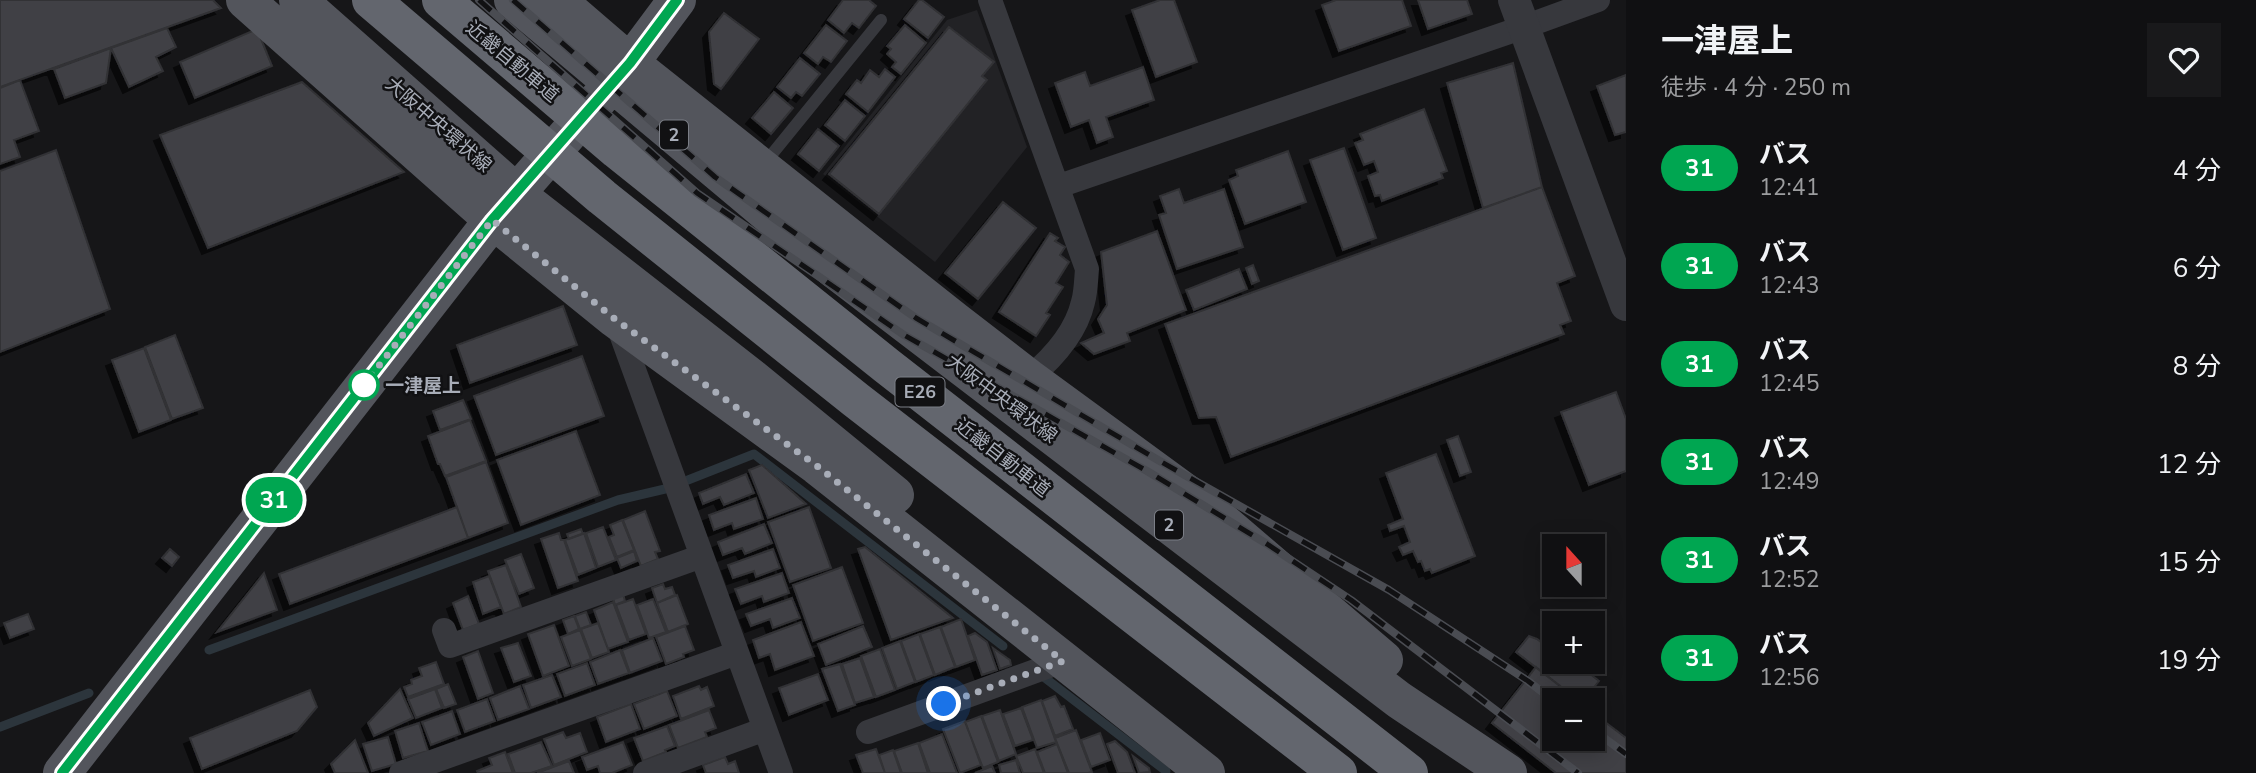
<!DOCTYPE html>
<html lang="ja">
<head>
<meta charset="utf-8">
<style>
	:root { --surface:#101012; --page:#19191b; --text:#f1f3f6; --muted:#9c9d9f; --line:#303032 }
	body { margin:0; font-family:"Nunito Sans","Noto Sans JP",sans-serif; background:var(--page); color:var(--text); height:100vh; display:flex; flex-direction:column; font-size:26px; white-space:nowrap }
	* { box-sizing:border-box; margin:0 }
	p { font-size:23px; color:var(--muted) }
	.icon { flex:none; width:38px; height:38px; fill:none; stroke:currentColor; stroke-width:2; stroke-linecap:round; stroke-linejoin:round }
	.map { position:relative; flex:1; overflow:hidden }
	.details { display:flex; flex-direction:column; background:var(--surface); width:630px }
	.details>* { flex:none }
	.badge { padding:0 14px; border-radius:23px; font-size:24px; line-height:46px }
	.needle { width:46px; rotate:339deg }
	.buttons { position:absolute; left:1542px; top:534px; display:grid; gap:14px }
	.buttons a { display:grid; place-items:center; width:63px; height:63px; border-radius:0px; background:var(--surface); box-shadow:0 4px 18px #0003,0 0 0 2px var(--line); font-size:35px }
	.you { position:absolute; width:35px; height:35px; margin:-18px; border:5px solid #fff; border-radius:50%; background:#1a73e8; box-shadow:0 0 0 10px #1a73e833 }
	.map>.badge { position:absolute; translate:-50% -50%; box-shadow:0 0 0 4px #fff }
	.round { display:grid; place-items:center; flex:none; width:74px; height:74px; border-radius:0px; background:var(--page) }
	.head { display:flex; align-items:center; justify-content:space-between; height:119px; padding:0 35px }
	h1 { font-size:33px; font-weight:700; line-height:52px }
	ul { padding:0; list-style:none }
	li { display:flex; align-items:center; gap:21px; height:98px; padding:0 35px }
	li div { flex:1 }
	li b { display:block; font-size:26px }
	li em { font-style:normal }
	li .badge { min-width:77px; font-weight:700; text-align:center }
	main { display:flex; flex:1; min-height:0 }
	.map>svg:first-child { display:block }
	.built { fill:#222225 }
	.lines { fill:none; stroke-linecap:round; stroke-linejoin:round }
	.stream { stroke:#2c353c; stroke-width:9 }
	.building { fill:#404145; stroke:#303034; stroke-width:2; filter:url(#shadow) }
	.service { stroke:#37383d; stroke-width:12 }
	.minor { stroke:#37383d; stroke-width:24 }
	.tertiary { stroke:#37383d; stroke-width:32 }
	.primary { stroke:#53555c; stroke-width:38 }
	.motorway { stroke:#63666e; stroke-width:38 }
	.rail-casing { stroke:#4a4c52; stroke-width:8 }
	.rail { stroke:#111113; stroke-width:5; stroke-dasharray:16; stroke-linecap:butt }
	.line-casing { stroke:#fff; stroke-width:16 }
	.line { stroke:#00a651; stroke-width:10 }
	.walk { stroke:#a8adb8; stroke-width:7; stroke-dasharray:0 12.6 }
	.stop-dot { fill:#fff; stroke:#00a651; stroke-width:3.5 }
	.labels { text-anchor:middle; stroke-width:5; stroke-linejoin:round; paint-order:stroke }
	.shield { fill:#111113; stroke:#7b7e86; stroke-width:2 }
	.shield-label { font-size:18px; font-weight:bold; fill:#a8adb8 }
	.street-label { font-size:19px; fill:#a8adb8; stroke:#111113 }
	.stop-label { font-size:19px; font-weight:bold; fill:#a8adb8; stroke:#111113; text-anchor:start }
</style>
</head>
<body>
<main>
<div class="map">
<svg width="1626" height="773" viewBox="0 0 1626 773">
	<defs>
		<filter id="shadow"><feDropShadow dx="-6" dy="6" stdDeviation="0" flood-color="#0009"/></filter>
	</defs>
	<rect width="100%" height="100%" fill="#161618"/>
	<path class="built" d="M977 10 1027 147 935 262 823 174 947 20Z"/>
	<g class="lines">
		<path class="stream" d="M688 480 754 454 1003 646
			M209 650 618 500 665 489
			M1045 678 1166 771
			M0 727 89 693"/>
	</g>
	<path class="building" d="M0 0H213L221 8 0 87Z
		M843 0H869L876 6 859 28 852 23 844 33 828 20Z
		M919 0H922L944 17 928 38 904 19Z
		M1160 0H1174L1197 62 1156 77 1132 10Z
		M1336 0H1402L1411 26 1339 51 1322 5Z
		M1418 0H1467L1472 14 1428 29Z
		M724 13 759 39 721 89 714 84 709 32Z
		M826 25 847 41 831 62 823 57 818 64 804 53Z
		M905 25 926 43 901 74 892 67 896 62 887 54 891 49 887 46Z
		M949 27 994 62 982 76 987 80 879 214 829 174Z
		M167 28 176 47 156 57 163 71 129 87 111 48Z
		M257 29 272 66 195 98 180 62Z
		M111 48 106 83 65 98 54 69Z
		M800 58 820 74 802 96 796 92 791 98 777 87Z
		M1513 63 1542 187 1483 208 1447 83Z
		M1143 67 1154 100 1106 117 1113 137 1097 143 1089 120 1071 127 1055 83 1085 72 1090 86Z
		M885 69 895 77 868 112 846 94 857 80 861 83 870 70 879 77Z
		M1626 75V132L1615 135 1597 86Z
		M20 80 39 131 14 140 20 157 0 164V88Z
		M302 82 404 172 208 248 160 135Z
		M774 92 793 108 771 134 752 118Z
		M845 100 865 116 845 141 825 125Z
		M1424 109 1447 171 1441 173 1443 178 1382 201 1380 195 1375 196 1368 176 1378 172 1374 161 1364 165 1355 143 1363 140 1360 134Z
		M818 129 839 146 819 171 798 154Z
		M1344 148 1376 238 1343 250 1310 160Z
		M56 150 110 309 0 352V171Z
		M1288 151 1306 202 1245 224 1229 180 1238 176 1236 170Z
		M1542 187 1575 276 1557 283 1571 321 1560 325 1564 334 1231 457 1216 417 1199 418 1165 324Z
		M1179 189 1184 203 1224 189 1243 247 1177 269 1159 215 1166 213 1160 196Z
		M1003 202 1036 228 978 299 945 273Z
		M1157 231 1186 310 1127 333 1130 341 1094 354 1081 343 1104 333 1098 319 1107 305 1101 252Z
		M1050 233 1058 238 1055 241 1065 247 1060 255 1069 262 1056 283 1063 287 1046 313 1050 315 1036 336 999 312Z
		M1253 265 1259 281 1252 284 1246 268Z
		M1239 269 1247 289 1194 310 1186 290Z
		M563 306 577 345 470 383 457 345Z
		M175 335 203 408 172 419 145 347Z
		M144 348 171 420 139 432 112 360Z
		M582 356 604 416 496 455 474 396Z
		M1616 392 1626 419V471L1589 485 1561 412Z
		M463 400 471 419 440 430 433 411Z
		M470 420 486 461 445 476 440 464H438L428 436Z
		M576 431 600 495 521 525 497 460Z
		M1458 436 1471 472 1460 476 1447 440Z
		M1436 454 1475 556 1432 573 1430 569 1425 571 1421 561 1418 562 1413 551 1403 555 1399 547 1410 542 1404 526 1390 531 1388 525 1403 519 1386 473Z
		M486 462 508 523 468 538 446 477Z
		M762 465 806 504 768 518 749 470Z
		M746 474 754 493 724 505 720 497 703 504 699 493Z
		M756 498 763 519 734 529 732 523 714 530 709 515Z
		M457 507 468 538 290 604 279 574Z
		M809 507 831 568 790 582 768 522Z
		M645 511 660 551 655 552 658 559 641 566 623 520Z
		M622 520 634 550 617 557 609 537 614 535 610 525Z
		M764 524 772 543 745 554 742 548 723 555 718 542Z
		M603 527 616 560 598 567 586 533Z
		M581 529 583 534 569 539 567 534Z
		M559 533 561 540H564L578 581 558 588 541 539Z
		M584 533 596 568 578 575 565 540Z
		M865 547 953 618 891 640 858 549Z
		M170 549 179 557 172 566 162 558Z
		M773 549 780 568 756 577 754 571 733 578 728 565Z
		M634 551 637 561 621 568 617 558Z
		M521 554 534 588 519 594 505 560Z
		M506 565 521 607 504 614 488 571Z
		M842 567 863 623 813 641 793 585Z
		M264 573 277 610 217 632Z
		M782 573 789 593 764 602 762 596 741 604 735 589Z
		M489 576 501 607 483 614 473 582Z
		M663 584 665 589 672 587 675 595 657 603 652 588Z
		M623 594 625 601 615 605 613 598Z
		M677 595 688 624 668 632 657 603Z
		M468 596 479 624 463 630 453 603Z
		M792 598 800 618 773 628 770 619 751 626 746 614Z
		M633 599 646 634 629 640 616 605Z
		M653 599 666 632 649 638 637 605Z
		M613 602 628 642 608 649 594 610Z
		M586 612 591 625 580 629 575 616Z
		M28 614 34 629 10 638 4 623Z
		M574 616 579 629 568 634 563 620Z
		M961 619 975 660 956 667 941 627Z
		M801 622 814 656 775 670 770 654 759 658 753 640Z
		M598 623 609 652 592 658 581 629Z
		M554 625 569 666 543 676 528 634Z
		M685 626 694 650 683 654 684 657 666 664 656 637Z
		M863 626 872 647 826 665 818 644Z
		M940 627 955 667 935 675 920 634Z
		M580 630 591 659 572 666 561 637Z
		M975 633 987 642 997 670 982 675 968 636Z
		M919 634 934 675 916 682 901 641Z
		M1529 636 1537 639 1554 652V662H1575L1599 681 1584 700H1578L1516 652Z
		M653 638 662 661 630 673 622 650Z
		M900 641 915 682 897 689 882 648Z
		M518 643 531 676 514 682 501 648Z
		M993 648 1010 660 1011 665 1000 669Z
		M880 649 895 690 876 697 861 656Z
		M620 650 629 673 598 684 590 662Z
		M478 651 493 693 478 699 463 657Z
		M860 658 874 697 855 703 842 664Z
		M436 662 444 684 408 697 404 687 412 684 411 680 422 676 419 668Z
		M587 663 595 685 565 696 557 674Z
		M840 664 855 705 838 711 822 669Z
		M1536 667 1578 700H1554V738H1592V712L1626 738V773H1556L1492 723Z
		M818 674 828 700 789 715 779 688Z
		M552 675 561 697 531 708 523 685Z
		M448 684 456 704 444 708 436 689Z
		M520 686 529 709 498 720 490 698Z
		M699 686 701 690 707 687 714 706 681 719 673 696Z
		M400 689 413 718 374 736 368 723Z
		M435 689 442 708 416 718 408 699Z
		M310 690 317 707 297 731 202 769 190 738Z
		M667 691 677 716 644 729 634 704Z
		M1055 696 1061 707 1064 706 1073 729 1055 736 1042 701Z
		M487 699 495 721 465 732 457 710Z
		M1041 700 1056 742 1037 748 1022 707Z
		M631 704 640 729 606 742 597 717Z
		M1021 708 1033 740 1015 746 1003 714Z
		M709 710 716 728 705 732 707 737 678 748 669 725Z
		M1000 710 1016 754 999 761 982 716Z
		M452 711 460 734 431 745 422 722Z
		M981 716 998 762 983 768 965 722Z
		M965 721 981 765 960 773 943 729Z
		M419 723 428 751 403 758 395 731Z
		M667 726 675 746 665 750 666 752 643 761 634 738Z
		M1076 730 1092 772 1088 773H1069L1055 738Z
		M563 732 566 738 580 733 587 752 554 765 544 739Z
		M1100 733 1110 760 1091 767 1081 740Z
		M942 734 957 773H930L919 743Z
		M388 737 396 764 372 771 363 744Z
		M355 740 368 773H335L331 764Z
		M1115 741 1127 752 1135 773H1118L1107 744Z
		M541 742 552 766 531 773H515L508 754Z
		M623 742 632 765 612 773H600L598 766 587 770 582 757Z
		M918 743 928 773H902L894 751Z
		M1057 744 1068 773H1045L1037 752Z
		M876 749 885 773H863L856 755Z
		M1035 749 1044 773H1023L1016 756Z
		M893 750 901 773H885L879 755Z
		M505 752 513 773H478L477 771 492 765 489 758Z
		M1133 756 1149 768 1150 772 1139 773Z
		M725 757 728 764 735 761 739 773H706L703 765Z
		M1016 760 1020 773H1001L999 765Z
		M569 761 574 773H537Z
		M992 766 995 773H975Z"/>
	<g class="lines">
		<path class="service" d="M764 164 881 20"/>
		<path class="minor" d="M990 0 1087 269C1086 280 1086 292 1083 302 1076 333 1053 358 1029 378
			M1059 186 1524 27 1598 0
			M617 323 781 773
			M444 630 450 646 702 556
			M868 732 1063 661
			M401 773 737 653
			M645 773 765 729"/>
		<path class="tertiary" d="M1514 0 1626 305"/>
		<path class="primary" d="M245 0 493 220 615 319 817 466 1206 773
			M298 0 529 204 752 378 895 495
			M513 0 835 270 1399 700 1508 773
			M557 0 630 63 955 321 1029 378 1204 506 1384 660
			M62 773 493 220 630 63 677 0"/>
		<path class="motorway" d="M371 0 602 197 856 400 1338 773
			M441 0 617 150 887 366 1409 773"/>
		<g class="rail-casing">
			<path id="rail" d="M479 0 697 193 904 335 1147 471 1267 544 1351 600 1578 773
				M513 0 715 177 916 318 1158 460 1389 590 1528 681 1554 701
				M1592 729 1626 754"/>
		</g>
		<use href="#rail" class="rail"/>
	</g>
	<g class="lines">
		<g class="line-casing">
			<path id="line" d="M62 773 492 220 630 63 677 0"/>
		</g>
		<use href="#line" class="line"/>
		<path class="walk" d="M364 385 492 220 615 319 817 466 1063 661 944 704"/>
	</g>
	<circle class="stop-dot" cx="364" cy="385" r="14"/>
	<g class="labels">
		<g class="shield">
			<rect x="660" y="120.5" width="28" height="29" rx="5"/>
			<rect x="895.5" y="377.5" width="49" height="29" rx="5"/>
			<rect x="1155" y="510.5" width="28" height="29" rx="5"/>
		</g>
		<g class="shield-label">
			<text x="674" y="141">2</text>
			<text x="920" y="398">E26</text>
			<text x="1169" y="531">2</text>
		</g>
		<g class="street-label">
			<text transform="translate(513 61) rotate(40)" y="7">近畿自動車道</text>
			<text transform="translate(439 124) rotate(41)" y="7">大阪中央環状線</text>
			<text transform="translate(1002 398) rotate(37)" y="7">大阪中央環状線</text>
			<text transform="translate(1003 457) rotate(38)" y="7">近畿自動車道</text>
		</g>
		<g class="stop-label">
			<text x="385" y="392">一津屋上</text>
		</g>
	</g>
</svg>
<div class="buttons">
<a><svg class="needle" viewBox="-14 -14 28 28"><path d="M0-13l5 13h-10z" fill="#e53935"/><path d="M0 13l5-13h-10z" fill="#9c9d9f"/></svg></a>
<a>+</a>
<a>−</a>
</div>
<div class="you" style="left:944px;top:704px"></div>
<b class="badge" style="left:274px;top:500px;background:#00a651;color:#fff">31</b>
</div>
<section class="details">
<div class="head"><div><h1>一津屋上</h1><p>徒歩 · 4 分 · 250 m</p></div><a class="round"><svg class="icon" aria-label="heart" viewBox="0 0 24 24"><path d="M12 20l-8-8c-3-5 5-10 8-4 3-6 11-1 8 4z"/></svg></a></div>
<ul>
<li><span class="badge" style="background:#00a651;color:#fff">31</span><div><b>バス</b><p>12:41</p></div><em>4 分</em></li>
<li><span class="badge" style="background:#00a651;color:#fff">31</span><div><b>バス</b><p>12:43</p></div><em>6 分</em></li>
<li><span class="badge" style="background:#00a651;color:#fff">31</span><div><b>バス</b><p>12:45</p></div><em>8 分</em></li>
<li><span class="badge" style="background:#00a651;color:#fff">31</span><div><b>バス</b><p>12:49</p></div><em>12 分</em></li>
<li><span class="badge" style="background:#00a651;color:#fff">31</span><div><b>バス</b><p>12:52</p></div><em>15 分</em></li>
<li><span class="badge" style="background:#00a651;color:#fff">31</span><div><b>バス</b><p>12:56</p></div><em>19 分</em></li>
</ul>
</section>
</main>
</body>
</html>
